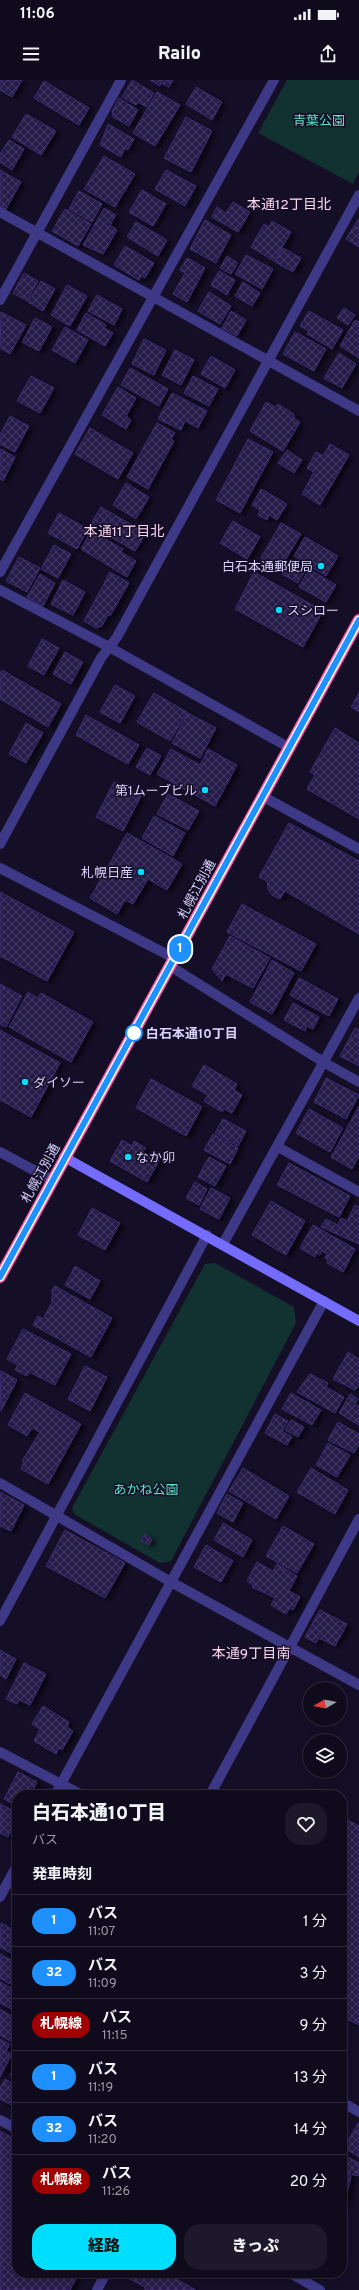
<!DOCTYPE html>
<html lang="ja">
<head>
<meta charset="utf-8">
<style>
	:root { --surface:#0f0b1d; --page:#1d192a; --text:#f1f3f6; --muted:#9b9ba4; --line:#2f2b3b; --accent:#00deff }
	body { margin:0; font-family:Overpass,"Noto Sans JP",sans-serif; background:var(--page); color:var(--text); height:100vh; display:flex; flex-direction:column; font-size:15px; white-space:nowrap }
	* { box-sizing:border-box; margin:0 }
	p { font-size:13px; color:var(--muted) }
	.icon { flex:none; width:22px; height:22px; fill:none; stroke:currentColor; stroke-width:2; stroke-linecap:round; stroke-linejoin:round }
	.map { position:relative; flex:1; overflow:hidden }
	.drawer { position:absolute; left:12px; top:1710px; width:335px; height:488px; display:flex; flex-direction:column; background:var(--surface); border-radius:16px; box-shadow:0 2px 10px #0003,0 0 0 1px var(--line) }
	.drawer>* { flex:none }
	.badge { padding:0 8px; border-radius:13px; font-size:14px; line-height:26px }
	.needle { width:26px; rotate:261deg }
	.tools { position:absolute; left:303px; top:1602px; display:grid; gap:8px }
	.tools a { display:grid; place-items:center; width:44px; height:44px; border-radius:50%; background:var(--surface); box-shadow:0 2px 10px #0003,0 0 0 1px var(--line); font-size:20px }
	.map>.badge { position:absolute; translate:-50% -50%; box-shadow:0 0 0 2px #fff }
	h2 { padding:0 20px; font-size:15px; line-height:36px }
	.round { display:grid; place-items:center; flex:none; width:42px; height:42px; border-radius:16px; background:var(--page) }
	.headline { display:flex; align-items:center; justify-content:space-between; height:68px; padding:0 20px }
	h1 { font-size:19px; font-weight:800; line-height:30px }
	.action { display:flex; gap:8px; margin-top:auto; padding:8px 20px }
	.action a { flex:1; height:46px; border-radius:16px; background:var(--accent); color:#111; font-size:16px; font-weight:800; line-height:46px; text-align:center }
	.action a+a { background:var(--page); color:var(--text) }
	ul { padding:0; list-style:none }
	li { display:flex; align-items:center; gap:12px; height:52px; padding:0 20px; border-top:1px solid var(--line) }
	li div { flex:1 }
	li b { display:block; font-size:15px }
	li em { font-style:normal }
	li .badge { min-width:44px; font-weight:700; text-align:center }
	.status { display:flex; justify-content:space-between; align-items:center; height:28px; padding:0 20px; background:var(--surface); direction:ltr }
	.status svg { height:11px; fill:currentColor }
	header { display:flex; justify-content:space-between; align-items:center; height:52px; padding:0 20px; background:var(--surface); font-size:18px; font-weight:800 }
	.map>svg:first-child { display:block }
	.green { fill:#123131 }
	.building { fill:url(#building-cross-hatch); stroke:#3d2c74; filter:url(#shadow) }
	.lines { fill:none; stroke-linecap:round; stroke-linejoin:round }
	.street { stroke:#3e3987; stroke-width:10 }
	.secondary { stroke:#746bff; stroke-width:10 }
	.highway { stroke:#ff4f9e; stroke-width:12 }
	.line-casing { stroke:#fff; stroke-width:9 }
	.line { stroke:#1e90ff; stroke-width:6 }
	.poi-dot { fill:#00deff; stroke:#140f27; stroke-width:1.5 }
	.stop-dot { fill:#fff; stroke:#1e90ff; stroke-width:2 }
	.labels { text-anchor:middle; stroke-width:3; stroke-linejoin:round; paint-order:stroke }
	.park-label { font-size:13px; fill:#5de2c5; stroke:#140f27 }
	.poi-label { font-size:13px; fill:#dbd4ff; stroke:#140f27; text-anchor:end }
	.street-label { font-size:13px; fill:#dbd4ff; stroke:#140f27 }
	.stop-label { font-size:13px; font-weight:bold; fill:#dbd4ff; stroke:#140f27; text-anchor:start }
	.neighbourhood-label { font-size:14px; fill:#ffd6ef; stroke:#140f27 }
</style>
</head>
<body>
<div class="status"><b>11:06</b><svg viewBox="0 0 49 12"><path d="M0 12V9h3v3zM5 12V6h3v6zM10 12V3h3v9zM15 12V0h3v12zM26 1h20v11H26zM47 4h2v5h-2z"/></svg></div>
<header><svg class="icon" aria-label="menu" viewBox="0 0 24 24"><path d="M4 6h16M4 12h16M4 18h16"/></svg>Railo<svg class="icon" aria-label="share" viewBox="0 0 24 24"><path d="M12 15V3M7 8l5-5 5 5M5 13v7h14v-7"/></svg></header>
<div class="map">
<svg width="359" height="2210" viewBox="0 0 359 2210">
	<defs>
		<pattern id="building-cross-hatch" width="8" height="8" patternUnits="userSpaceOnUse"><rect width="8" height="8" fill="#251a48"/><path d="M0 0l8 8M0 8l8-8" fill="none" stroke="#443a63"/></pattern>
		<filter id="shadow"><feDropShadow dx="4.5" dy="2.5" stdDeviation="2" flood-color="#0009"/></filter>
	</defs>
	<rect width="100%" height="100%" fill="#140f27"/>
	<path class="green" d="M287 0H359V92L353 104 258 53Z
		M215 1183 294 1227 296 1243 171 1481 160 1483 74 1434 72 1428 205 1184Z"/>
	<path class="building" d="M0 0H22L12 17 0 10Z
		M132 0 154 13 146 27 138 22 136 25 122 17Z
		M150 0H173L169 7 161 3 160 6Z
		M44 1 89 28 79 45 34 18Z
		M196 7 222 22 212 40 186 24Z
		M157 12 180 25 155 66 133 53Z
		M119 18 138 30 129 46 113 37 112 31Z
		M26 34 56 51 41 75 12 57Z
		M186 37 212 51 191 92 164 78Z
		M108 44 134 59 128 70 125 68 121 77 100 65Z
		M9 60 24 69 12 90 0 82V74Z
		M104 76 135 94 115 127 84 109Z
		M0 90 21 102 6 129 0 126Z
		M166 90 196 106 185 126 155 109Z
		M142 110 166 124 153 146 129 132Z
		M79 111 102 124 92 142 69 129Z
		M233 122 250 132 238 152 212 137 217 127 226 133Z
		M104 128 116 135 110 145 117 150 103 174 83 165Z
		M65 129 91 144 78 166 52 151Z
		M359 138V167L346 159Z
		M205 140 231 155 216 183 190 169Z
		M272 141 291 152 274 181 251 167 264 144 269 147Z
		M136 142 167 160 158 176 127 157Z
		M125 166 154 183 145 198 141 196 139 200 114 185Z
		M283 168 301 178 293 192 275 182Z
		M246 175 273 189 262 209 235 194Z
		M227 176 238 183 231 194 220 188Z
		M187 178 205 188 187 222 173 214 185 193 180 190Z
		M219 191 235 200 227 215 211 205Z
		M24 193 38 201 27 221 13 213Z
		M41 201 55 209 43 231 28 222Z
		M243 202 260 213 252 226 235 216Z
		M67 205 87 216 70 246 51 235Z
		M209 212 231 226 220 244 198 231Z
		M97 215 122 229 114 245 88 231Z
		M344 228 355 235 348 245 337 238Z
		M231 231 246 240 237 256 222 248Z
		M309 231 343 250 332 269 307 254 309 251 300 246Z
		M1 232 26 245 10 274 0 268Z
		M86 233 106 245 104 248 113 253 105 266 77 250Z
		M35 238 52 247 39 271 22 262Z
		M355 240 359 242V278L340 266Z
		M65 247 88 260 75 283 52 270Z
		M295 252 326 269 314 291 283 274Z
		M144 259 166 270 154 295 132 284Z
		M175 270 194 280 181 305 162 295Z
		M339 273 356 284 342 308 324 298Z
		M211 276 235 290 225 308 201 294Z
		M130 288 168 309 159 326 121 305Z
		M31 296 54 308 40 333 17 321Z
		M193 296 218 309 209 326 184 313Z
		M118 307 136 318 126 336 131 340 126 349 102 335Z
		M172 313 207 331 198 348 185 341 181 350 158 339Z
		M266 322 275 327 278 324 294 334V338L300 342 283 371 250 351Z
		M10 336 29 346 15 372 0 364V355Z
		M157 343 175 353 171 359 174 361 148 409 127 397Z
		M90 348 133 373 118 399 75 374Z
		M248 359 273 372 240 433 216 420Z
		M330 364 349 375 320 425 302 414 314 392 307 388 316 372 323 376Z
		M0 369 15 377 3 401 0 399Z
		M287 370 302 380 294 393 278 383Z
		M126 403 149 417 136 439 113 425Z
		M261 409 287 424 277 440 269 435 267 440 258 435 260 430 252 425Z
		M101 427 146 453 135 471 90 445Z
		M59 433 88 449 77 469 48 453Z
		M233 441 260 457 247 479 220 463Z
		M281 443 301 454 280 489 261 478Z
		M91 451 123 469 121 472 136 481 127 497 81 469Z
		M305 457 338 476 326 496 294 476Z
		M54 465 71 474 58 498 41 489Z
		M19 477 40 488 27 512 6 501Z
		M290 480 306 489 298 503 282 494Z
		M309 489 336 505 326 522 299 507Z
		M110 492 129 503 110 536 108 535 102 546 96 548 84 541Z
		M254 492 323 531 303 567 235 529Z
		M40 494 55 503 43 526 27 517Z
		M63 500 85 512 73 535 51 524Z
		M42 559 59 568 44 595 28 586Z
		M65 572 83 582 71 604 53 594Z
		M2 590 61 624 48 647 0 619V594Z
		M115 605 135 616 120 643 100 632Z
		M154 613 187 632 170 661 137 642Z
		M359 613V632L351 627Z
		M188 633 216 648 200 678 172 663Z
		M86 635 139 665 128 684 76 655Z
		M26 643 43 653 26 683 9 674Z
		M335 648 359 663V739L307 709 315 695 310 692Z
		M147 668 161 676 150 695 136 687Z
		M171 669 200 685 208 669 237 685 215 726 157 694Z
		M114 702 141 716 123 751 96 737Z
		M168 714 199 731 188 750 157 734Z
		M154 736 185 753 173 776 142 758Z
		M289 743 359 781V854L285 811 280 819 272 815 268 809 267 801 259 797Z
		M127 753 182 784 167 810 148 799 133 824 125 820 117 834 90 818Z
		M0 812 74 852 47 901 0 876Z
		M242 824 316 864 301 891 227 852Z
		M230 856 270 878 253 908 226 894 222 901 212 889Z
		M272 880 294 893 272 934 250 922Z
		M299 898 338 919 329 936 290 915Z
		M0 904 22 916 6 947 0 944Z
		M28 912 38 918 41 913 93 942 71 982 9 947Z
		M293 923 319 937 313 949 307 946 305 951 284 940Z
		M355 948 359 950V986L340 976Z
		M0 950 60 983 31 1037 0 1020Z
		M204 985 237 1004 234 1010 242 1015 232 1033 224 1029 222 1032 204 1021 208 1015 192 1006Z
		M326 998 359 1015 346 1039 314 1022Z
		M151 999 202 1027 186 1056 136 1028Z
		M359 1026V1076L352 1089 331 1077Z
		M309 1029 343 1048 330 1072 296 1053Z
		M223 1039 246 1051 238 1066 215 1053Z
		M213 1054 238 1068 230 1084 204 1070Z
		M122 1060 132 1066 134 1061 146 1068 143 1072 159 1081 147 1102 110 1081Z
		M209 1077 226 1086 215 1106 198 1097Z
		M289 1083 350 1116 339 1137 277 1105Z
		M195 1102 207 1109 199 1125 186 1118Z
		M211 1108 230 1118 219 1139 200 1129Z
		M271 1121 305 1141 286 1175 252 1155Z
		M355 1125 359 1127V1164L321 1147 326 1139 338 1145 341 1138 347 1141Z
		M92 1128 120 1143 105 1170 78 1155Z
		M313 1145 355 1169 343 1192 327 1183 328 1180 325 1178 327 1174 322 1171 320 1175 317 1173 315 1177 300 1168Z
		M75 1186 100 1201 90 1219 65 1205Z
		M55 1206 112 1238 91 1277 33 1245 38 1236 43 1239 52 1222V1210Z
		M23 1249 71 1274 55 1305 29 1292 27 1296 15 1290 18 1285 7 1279Z
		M348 1272 359 1279V1305L355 1310 333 1299Z
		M85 1286 107 1297 90 1331 68 1319Z
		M1 1291 17 1300 1 1331 0 1292Z
		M310 1294 328 1303 326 1307 344 1317 335 1333 297 1312Z
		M25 1313 81 1344 48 1404 21 1389 24 1382 22 1381 40 1352 32 1348 27 1356 8 1345Z
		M291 1313 321 1330 312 1345 282 1329Z
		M350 1314 358 1319 355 1324 359 1326V1345L339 1333Z
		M275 1334 288 1341 282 1351 292 1357 287 1365 265 1353Z
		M291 1340 304 1347 298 1357 285 1350Z
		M338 1342 359 1354V1364L354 1373 328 1360Z
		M328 1363 350 1375 337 1397 316 1385Z
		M243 1388 289 1416 276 1439 229 1411Z
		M311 1388 348 1410 335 1434 297 1412Z
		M0 1412 24 1425 11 1451 0 1446Z
		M227 1414 243 1423 233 1442 217 1433Z
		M223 1443 252 1460 243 1477 214 1460Z
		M283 1446 314 1464 297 1493 266 1476Z
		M65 1450 125 1483 105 1518 46 1486Z
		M145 1454 152 1459 149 1465 141 1460Z
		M206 1465 233 1481 221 1502 194 1487Z
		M257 1482 273 1491 277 1484 297 1496 289 1511 300 1517 293 1530 290 1528 286 1534 271 1525 275 1518 252 1507 253 1505 247 1501Z
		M320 1530 347 1544 335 1566 319 1558 316 1563 305 1557Z
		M0 1570 16 1579 6 1599 0 1595Z
		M24 1583 46 1594 30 1625 19 1620 17 1624 6 1619Z
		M43 1626 69 1642 67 1647 73 1651 62 1670 59 1668 56 1674 34 1661 40 1649 32 1644Z
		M18 1692 37 1702 31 1715H17V1726L4 1719Z
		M0 1724 17 1732V1739L8 1757 0 1753Z
		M342 1737 359 1746V1945L342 1937Z
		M1 1843 17 1852 16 1876 0 1867Z
		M0 1874 17 1883V1892L10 1904 0 1898Z
		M0 1902 17 1911V1932L0 1923Z
		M0 1929 15 1938 12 1943 17 1946V1951L12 1962 0 1955Z
		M0 1959 10 1964 6 1971 12 1974 0 1997Z
		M17 1981V1999L10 1995Z
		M5 1999 17 2006V2028L0 2019V2008Z
		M358 2043H359V2077L344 2068Z
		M0 2051 17 2060V2193H79L70 2210H0Z
		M342 2074 359 2083 358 2096 342 2092Z
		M342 2094 351 2096 344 2127 342 2126Z
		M131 2193H165L196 2210H145V2207L128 2198Z"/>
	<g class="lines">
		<path class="street" d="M0 132 359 331
			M0 220 121 0
			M0 492 274 0
			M0 510 109 567 290 668
			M262 716 359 769
			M0 764 101 578 117 557 359 115
			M0 788 174 878
			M170 886 325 983 359 1002
			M278 1067 359 1112
			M0 1072 52 1100
			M223 1164 359 918
			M0 1403 171 1502 359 1605
			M0 1541 207 1155
			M0 1672 82 1715
			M55 1715 324 1221
			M210 1715 359 1439
			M0 1817 17 1785
			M342 2022 359 2032
			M0 2040 17 2049
			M290 2193 320 2210
			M97 2210 106 2193"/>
		<path class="secondary" d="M64 1077 359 1241"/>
		<path class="highway" d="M0 1197 359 540"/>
	</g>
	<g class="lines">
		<g class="line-casing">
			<path id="line" d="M0 1197 359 540"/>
		</g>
		<use href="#line" class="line"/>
	</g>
	<g class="poi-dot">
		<circle cx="321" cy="486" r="4"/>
		<circle cx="279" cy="530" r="4"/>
		<circle cx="205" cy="710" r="4"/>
		<circle cx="141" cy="792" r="4"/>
		<circle cx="25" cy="1002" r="4"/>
		<circle cx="128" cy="1077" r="4"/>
	</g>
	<circle class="stop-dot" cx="134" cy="953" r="8"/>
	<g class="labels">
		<g class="park-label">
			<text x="319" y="45">青葉公園</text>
			<text x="146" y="1414">あかね公園</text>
		</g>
		<g class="poi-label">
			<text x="313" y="491">白石本通郵便局</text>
			<text x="287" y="535" text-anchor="start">スシロー</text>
			<text x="197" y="715">第1ムーブビル</text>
			<text x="133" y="797">札幌日産</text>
			<text x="33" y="1007" text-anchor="start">ダイソー</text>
			<text x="136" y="1082" text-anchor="start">なか卯</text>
		</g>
		<g class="street-label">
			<text transform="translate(196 809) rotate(-62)" y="5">札幌江別通</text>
			<text transform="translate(40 1093) rotate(-61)" y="5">札幌江別通</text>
		</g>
		<g class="stop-label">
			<text x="146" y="958">白石本通10丁目</text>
		</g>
		<g class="neighbourhood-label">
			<text x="289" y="129">本通12丁目北</text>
			<text x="124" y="456">本通11丁目北</text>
			<text x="251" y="1578">本通9丁目南</text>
		</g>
	</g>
</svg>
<div class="tools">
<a><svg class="needle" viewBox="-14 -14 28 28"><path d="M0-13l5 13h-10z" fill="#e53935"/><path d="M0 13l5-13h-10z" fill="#9b9ba4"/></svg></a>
<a><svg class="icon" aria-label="layers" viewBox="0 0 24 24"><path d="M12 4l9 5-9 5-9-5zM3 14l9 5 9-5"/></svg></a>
</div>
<b class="badge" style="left:180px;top:869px;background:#1e90ff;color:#fff">1</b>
<section class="drawer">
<div class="headline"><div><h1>白石本通10丁目</h1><p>バス</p></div><a class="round"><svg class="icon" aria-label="heart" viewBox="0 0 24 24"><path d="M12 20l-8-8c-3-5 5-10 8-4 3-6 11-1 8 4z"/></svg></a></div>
<h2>発車時刻</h2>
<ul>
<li><span class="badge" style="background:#1e90ff;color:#fff">1</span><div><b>バス</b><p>11:07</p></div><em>1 分</em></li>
<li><span class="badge" style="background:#1e90ff;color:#fff">32</span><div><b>バス</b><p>11:09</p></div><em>3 分</em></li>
<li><span class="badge" style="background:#a00000;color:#fff">札幌線</span><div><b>バス</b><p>11:15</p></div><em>9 分</em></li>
<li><span class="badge" style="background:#1e90ff;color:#fff">1</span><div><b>バス</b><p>11:19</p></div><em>13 分</em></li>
<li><span class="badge" style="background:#1e90ff;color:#fff">32</span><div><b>バス</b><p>11:20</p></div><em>14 分</em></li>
<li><span class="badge" style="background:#a00000;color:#fff">札幌線</span><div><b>バス</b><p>11:26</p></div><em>20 分</em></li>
</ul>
<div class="action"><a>経路</a><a>きっぷ</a></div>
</section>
</div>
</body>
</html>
